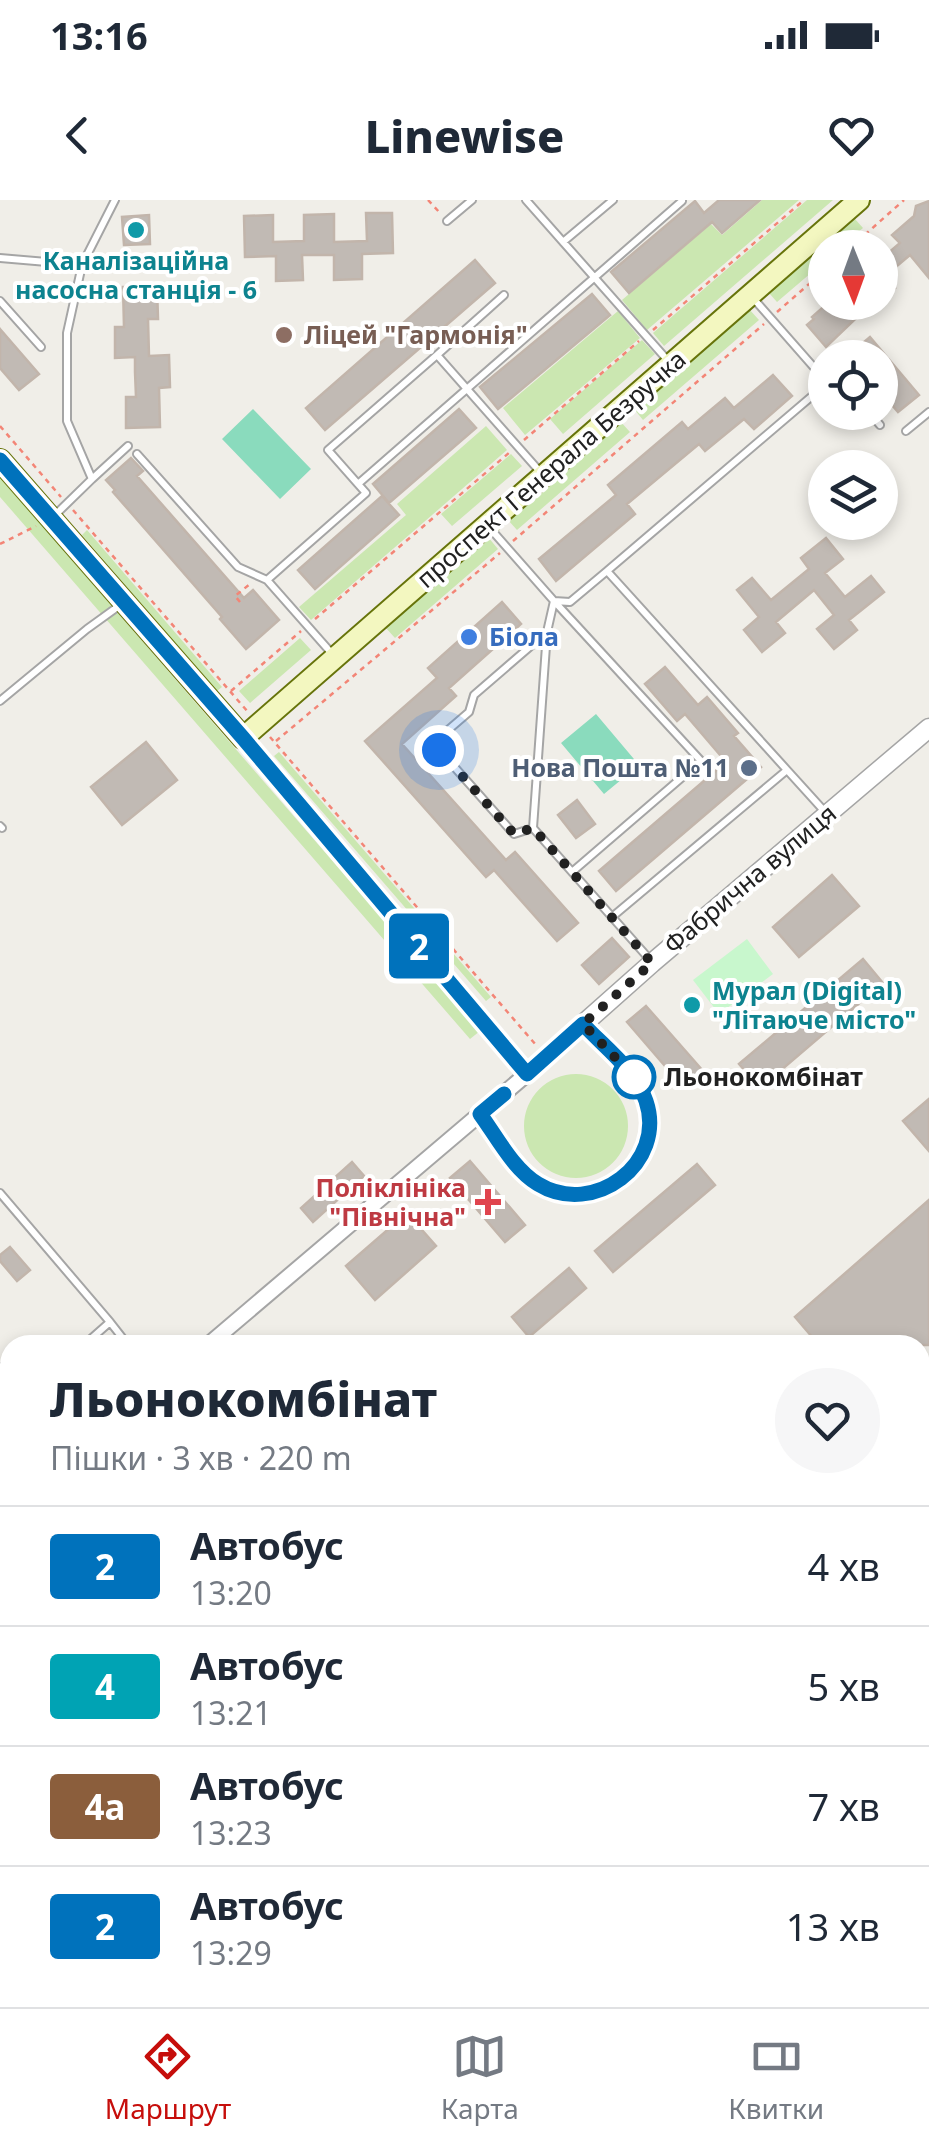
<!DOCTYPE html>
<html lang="uk">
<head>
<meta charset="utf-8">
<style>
	:root { --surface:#fff; --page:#f6f6f7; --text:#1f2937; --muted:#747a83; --line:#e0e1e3; --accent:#c60e0b }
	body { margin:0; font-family:"Noto Sans",sans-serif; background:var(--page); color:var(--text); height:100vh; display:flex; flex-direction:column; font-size:38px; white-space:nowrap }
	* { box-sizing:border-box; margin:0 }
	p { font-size:32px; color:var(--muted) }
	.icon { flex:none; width:55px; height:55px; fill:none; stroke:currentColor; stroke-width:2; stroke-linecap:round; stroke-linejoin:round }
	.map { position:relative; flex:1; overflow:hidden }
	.drawer { position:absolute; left:0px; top:1135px; width:930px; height:672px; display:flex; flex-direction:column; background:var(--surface); border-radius:30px 30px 0 0; box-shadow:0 5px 15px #0003 }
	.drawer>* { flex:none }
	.badge { padding:0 20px; border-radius:8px; font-size:35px; line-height:65px }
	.needle { width:65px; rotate:179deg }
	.buttons { position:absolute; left:808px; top:30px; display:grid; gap:20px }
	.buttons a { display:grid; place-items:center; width:90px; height:90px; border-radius:50%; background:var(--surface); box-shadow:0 5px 15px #0003; font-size:50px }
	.you { position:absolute; width:50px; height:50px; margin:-25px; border:8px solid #fff; border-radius:50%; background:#1a73e8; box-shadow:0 0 0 15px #1a73e833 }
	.map>.badge { position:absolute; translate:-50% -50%; box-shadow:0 0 0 5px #fff }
	.round { display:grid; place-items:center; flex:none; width:105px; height:105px; border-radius:52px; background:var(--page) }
	.summary { display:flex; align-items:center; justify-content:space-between; height:170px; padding:0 50px }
	h1 { font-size:48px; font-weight:800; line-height:75px }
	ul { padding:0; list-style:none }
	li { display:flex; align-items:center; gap:30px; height:120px; padding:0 50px; border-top:2px solid var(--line) }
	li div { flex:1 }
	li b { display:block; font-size:38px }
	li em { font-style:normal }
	li .badge { min-width:110px; font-weight:700; text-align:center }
	.status { display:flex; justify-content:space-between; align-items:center; height:70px; padding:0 50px; background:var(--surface); direction:ltr }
	.status svg { height:28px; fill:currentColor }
	header { display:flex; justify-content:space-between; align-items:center; height:130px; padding:0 50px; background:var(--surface); font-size:45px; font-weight:800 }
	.dock { display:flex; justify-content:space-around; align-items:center; height:140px; border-top:2px solid var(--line); background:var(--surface); font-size:28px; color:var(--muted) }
	.dock a { display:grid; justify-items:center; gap:5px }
	.dock .active { color:var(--accent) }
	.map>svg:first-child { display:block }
	.grass { fill:#cbe7b1 }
	.park { fill:#c8f7cd }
	.pitch { fill:#8adbbd }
	.building { fill:#c1bab4; stroke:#c2b5ab; stroke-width:2.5 }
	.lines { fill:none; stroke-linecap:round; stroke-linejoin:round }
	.service-casing { stroke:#a5a5a5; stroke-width:10 }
	.minor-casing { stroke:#a5a5a5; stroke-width:18 }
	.tertiary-casing { stroke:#a5a5a5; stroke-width:21 }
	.secondary-casing { stroke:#67740b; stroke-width:24 }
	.path { stroke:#f38576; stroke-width:2.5; stroke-dasharray:5 5; stroke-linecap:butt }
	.service { stroke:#fff; stroke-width:6 }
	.minor { stroke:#fff; stroke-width:14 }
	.tertiary { stroke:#fff; stroke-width:18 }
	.secondary { stroke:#f3f7c0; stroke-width:20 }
	.rail { stroke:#6f6f6f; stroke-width:4; stroke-dasharray:20 20; stroke-linecap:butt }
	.line-casing { stroke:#fff; stroke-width:22 }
	.line { stroke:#0072bc; stroke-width:15 }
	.walk { stroke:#212121; stroke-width:10; stroke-dasharray:0 18 }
	.culture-dot { fill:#0f9aa8; stroke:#fff; stroke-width:4 }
	.education-dot { fill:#8d6e63; stroke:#fff; stroke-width:4 }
	.shop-dot { fill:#3f7fe0; stroke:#fff; stroke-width:4 }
	.service-dot { fill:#5c6f8a; stroke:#fff; stroke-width:4 }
	.stop-dot { fill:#fff; stroke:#0072bc; stroke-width:5 }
	.health-dot { fill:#e0444e; stroke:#fff; stroke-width:4 }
	.labels { text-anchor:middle; stroke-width:8; stroke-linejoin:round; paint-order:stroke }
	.culture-label { font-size:25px; font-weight:bold; fill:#0d838f; stroke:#fff }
	.education-label { font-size:25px; font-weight:bold; fill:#785e54; stroke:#fff; text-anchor:start }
	.street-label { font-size:25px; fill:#212121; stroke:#fff }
	.shop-label { font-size:25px; font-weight:bold; fill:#366cbe; stroke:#fff; text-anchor:start }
	.service-label { font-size:25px; font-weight:bold; fill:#4e5e75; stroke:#fff; text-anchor:end }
	.stop-label { font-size:25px; font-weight:bold; fill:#212121; stroke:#fff; text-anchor:start }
	.health-label { font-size:25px; font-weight:bold; fill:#be3a42; stroke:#fff; text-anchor:end }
</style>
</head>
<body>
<div class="status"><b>13:16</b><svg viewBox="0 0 49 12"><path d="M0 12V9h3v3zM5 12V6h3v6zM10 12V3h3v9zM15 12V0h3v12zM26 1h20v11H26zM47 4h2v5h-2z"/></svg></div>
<header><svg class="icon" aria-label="back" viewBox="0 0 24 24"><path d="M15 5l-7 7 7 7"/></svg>Linewise<svg class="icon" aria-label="heart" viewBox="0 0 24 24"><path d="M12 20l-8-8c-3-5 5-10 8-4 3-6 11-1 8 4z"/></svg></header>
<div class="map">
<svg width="929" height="1807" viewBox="0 0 929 1807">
	<rect width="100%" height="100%" fill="#f0eee8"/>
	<path class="grass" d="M762 0H799L647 130 622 100 711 24 722 35Z
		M807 0H833L664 146 653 133Z
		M855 19 863 28 840 47 825 48V61L777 102 769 93Z
		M749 109 759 120 643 220 634 209Z
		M618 111 640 138 525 235 503 208Z
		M642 140 655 154 563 234 550 219Z
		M620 221 630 232 517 330 507 319Z
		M486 226 507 250 311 420 299 407 406 315 397 304Z
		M511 254 522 266 452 326 441 314Z
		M0 277 480 831 470 839 0 297Z
		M87 330 222 487 217 491 82 335Z
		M488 337 498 349 395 438 385 427Z
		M300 438 311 450 250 503 239 491Z
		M279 552 491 797 486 801 274 556Z
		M524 926a52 52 0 1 1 104 0a52 52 0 1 1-104 0Z"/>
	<path class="park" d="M747 739 773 774 719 814 693 780Z"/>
	<path class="pitch" d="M253 209 311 269 280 299 222 239Z
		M596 514 639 565 604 594 561 543Z"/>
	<path class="building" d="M719 0H760L722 33 712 22 629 93 611 72 695 1 704 13Z
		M929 1V78L910 55 885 76 895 88 880 101V60L900 43 892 35 914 16 916 6Z
		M366 13H392L393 53 362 54V79L334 80V55H302L303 80 276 81V56L245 57 244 16 273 15V42L304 41V15L334 14V42L367 41Z
		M149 15 150 44 124 45 122 17Z
		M475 60 495 83 325 230 306 208Z
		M123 87H157L158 119H148L149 156 169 155 170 187 159 188 160 227 126 228V197H136L135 172V157L115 158V127H124Z
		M592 94 610 115 498 209 480 187Z
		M829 102H873L826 147 807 125 814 119 812 117Z
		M0 129 39 174 19 190 0 168Z
		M870 137 919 195 898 212 880 191V158H845Z
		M773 175 792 196 754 229 744 219 705 251 699 244 627 304 635 314 556 381 539 359 616 295 608 285 682 222 688 229 725 198 734 208Z
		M459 209 476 228 389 303 373 284Z
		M131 258 143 271 137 276 244 398 253 390 279 420 246 449 220 419 222 417 113 292 115 290 106 280Z
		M382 296 399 315 315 389 298 370Z
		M826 338 843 359 825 373 845 397 871 376 884 392 849 420 857 430 834 449 817 429 834 415 814 390 776 422 785 433 762 452 744 430 759 417 737 390 752 378 771 400 809 369 801 358Z
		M502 402 521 424 449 488 456 496 402 544 506 660 515 652 578 723 557 741 494 670 486 677 365 541 437 478 428 468Z
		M665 467 698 505 707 497 738 533 734 536 761 567 616 691 599 671 726 562 685 514 677 521 645 484Z
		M146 542 177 580 122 625 91 587Z
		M577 600 595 624 576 638 558 615Z
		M832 675 859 706 799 757 773 727Z
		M612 738 629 757 599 784 582 765Z
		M863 759 883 783 760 888 739 864Z
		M646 806 704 872 684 888 627 822Z
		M929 899V951L903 921Z
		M470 961 525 1025 505 1042 450 978Z
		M352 962 364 976 313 1022 301 1008Z
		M697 964 715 985 613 1072 595 1051Z
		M929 1000V1145H819L795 1117Z
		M407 1013 436 1046 375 1100 346 1066Z
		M10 1047 30 1070 17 1081 0 1061V1055Z
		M569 1068 586 1088 529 1137 512 1117Z"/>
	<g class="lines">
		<g class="service-casing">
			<path id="service" d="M526 0 670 163
				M447 21 472 0
				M563 42 613 0
				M0 58 82 65
				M753 98 825 180
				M0 101 41 147
				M437 155 504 95
				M869 212 880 225
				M906 231 929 212
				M137 254 238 367 267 380
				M92 279 128 246
				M358 284 328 250 437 155 542 274
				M53 317 92 279 67 221V133L82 65 115 0
				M488 326 554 401 547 432 533 628 652 762
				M607 371 825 185
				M334 456 267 380 366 293 358 284 682 1
				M0 501 87 429 123 403
				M0 626 2 628
				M533 628 514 634 433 543 469 512 474 495 547 432
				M572 672 701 561 554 401 570 402 607 371 787 570
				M612 717 787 570 826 613
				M0 993 110 1122 84 1145
				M110 1122 128 1145
				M0 1167 10 1179
				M0 1220 10 1211"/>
		</g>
		<g class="minor-casing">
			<path id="minor" d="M480 914C497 937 513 969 538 984 594 1019 666 963 646 901 636 870 604 847 583 824
				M208 1145 527 874
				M0 1322 10 1314"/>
		</g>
		<g class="tertiary-casing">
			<path id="tertiary" d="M243 538 527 874 652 763 929 528"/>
		</g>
		<g class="secondary-casing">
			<path id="secondary" d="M0 260 243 538 859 0"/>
		</g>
		<path class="path" d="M428 0 441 14
			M850 48 904 0
			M777 112 825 70
			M653 130 804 0
			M0 226 61 297
			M524 240 639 141
			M73 310 248 512
			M513 341 764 124
			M0 344 36 326
			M240 402 235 396 250 384
			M315 419 510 252
			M231 491 301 431
			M270 537 536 845
			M276 541 500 353"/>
		<use href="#service" class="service"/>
		<use href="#minor" class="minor"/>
		<use href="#tertiary" class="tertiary"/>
		<use href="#secondary" class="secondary"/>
		<path class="rail" d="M920 1639 929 1631
			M726 1807 737 1798"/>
	</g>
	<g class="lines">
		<g class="line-casing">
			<path id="line" d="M0 260 243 538 527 874 583 824C604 847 636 870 646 901 667 963 594 1018 538 984 513 969 497 937 480 914L504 894"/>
		</g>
		<use href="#line" class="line"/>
		<path class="walk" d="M439 550 514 634 533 628 652 763 583 824 634 877"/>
	</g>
	<g class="culture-dot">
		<circle cx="136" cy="30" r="10"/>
		<circle cx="692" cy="805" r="10"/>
	</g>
	<circle class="education-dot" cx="284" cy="135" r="10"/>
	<circle class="shop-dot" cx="469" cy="437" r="10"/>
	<circle class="service-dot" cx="749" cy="568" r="10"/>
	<circle class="stop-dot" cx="634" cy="877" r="20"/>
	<path class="health-dot" d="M483 987h10v10h10v10h-10v10h-10v-10h-10v-10h10z"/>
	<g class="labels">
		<g class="culture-label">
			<text x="136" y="70">Каналізаційна<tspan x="136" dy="29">насосна станція - 6</tspan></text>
			<text x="712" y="800" text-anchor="start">Мурал (Digital)<tspan x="712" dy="29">"Літаюче місто"</tspan></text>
		</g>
		<g class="education-label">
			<text x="304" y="144">Ліцей "Гармонія"</text>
		</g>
		<g class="street-label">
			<text transform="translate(551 269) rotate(-41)" y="9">проспект Генерала Безручка</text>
			<text transform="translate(750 679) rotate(-40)" y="9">Фабрична вулиця</text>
		</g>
		<g class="shop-label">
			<text x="489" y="446">Біола</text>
		</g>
		<g class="service-label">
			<text x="729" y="577">Нова Пошта №11</text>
		</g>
		<g class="stop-label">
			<text x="664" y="886">Льонокомбінат</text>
		</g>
		<g class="health-label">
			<text x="466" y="997">Поліклініка<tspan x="466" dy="29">"Північна"</tspan></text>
		</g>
	</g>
</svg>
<div class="buttons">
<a><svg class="needle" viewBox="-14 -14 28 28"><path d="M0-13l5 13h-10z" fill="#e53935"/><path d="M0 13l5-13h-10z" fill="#747a83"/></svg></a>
<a><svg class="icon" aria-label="locate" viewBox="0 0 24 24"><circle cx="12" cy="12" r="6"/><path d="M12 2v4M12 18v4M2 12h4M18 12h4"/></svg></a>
<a><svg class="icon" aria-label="layers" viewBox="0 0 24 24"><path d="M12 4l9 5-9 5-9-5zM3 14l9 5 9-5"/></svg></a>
</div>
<div class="you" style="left:439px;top:550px"></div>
<b class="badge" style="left:419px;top:746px;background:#0072bc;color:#fff">2</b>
<section class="drawer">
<div class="summary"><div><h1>Льонокомбінат</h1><p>Пішки · 3 хв · 220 m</p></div><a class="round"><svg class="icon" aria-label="heart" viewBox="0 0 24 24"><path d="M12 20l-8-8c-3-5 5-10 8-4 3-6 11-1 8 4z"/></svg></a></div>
<ul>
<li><span class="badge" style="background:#0072bc;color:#fff">2</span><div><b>Автобус</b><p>13:20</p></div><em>4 хв</em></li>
<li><span class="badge" style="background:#00a3b4;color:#fff">4</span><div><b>Автобус</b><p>13:21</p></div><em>5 хв</em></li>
<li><span class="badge" style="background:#8b5e3c;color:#fff">4а</span><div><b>Автобус</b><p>13:23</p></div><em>7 хв</em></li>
<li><span class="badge" style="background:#0072bc;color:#fff">2</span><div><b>Автобус</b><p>13:29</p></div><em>13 хв</em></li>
</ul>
</section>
</div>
<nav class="dock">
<a class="active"><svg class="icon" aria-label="directions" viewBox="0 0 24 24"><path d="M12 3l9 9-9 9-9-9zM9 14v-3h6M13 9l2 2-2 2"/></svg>Маршрут</a>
<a><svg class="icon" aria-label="map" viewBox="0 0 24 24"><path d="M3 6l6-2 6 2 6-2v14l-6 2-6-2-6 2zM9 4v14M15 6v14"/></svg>Карта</a>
<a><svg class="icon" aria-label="tickets" viewBox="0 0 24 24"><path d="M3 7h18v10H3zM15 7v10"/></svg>Квитки</a>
</nav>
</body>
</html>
